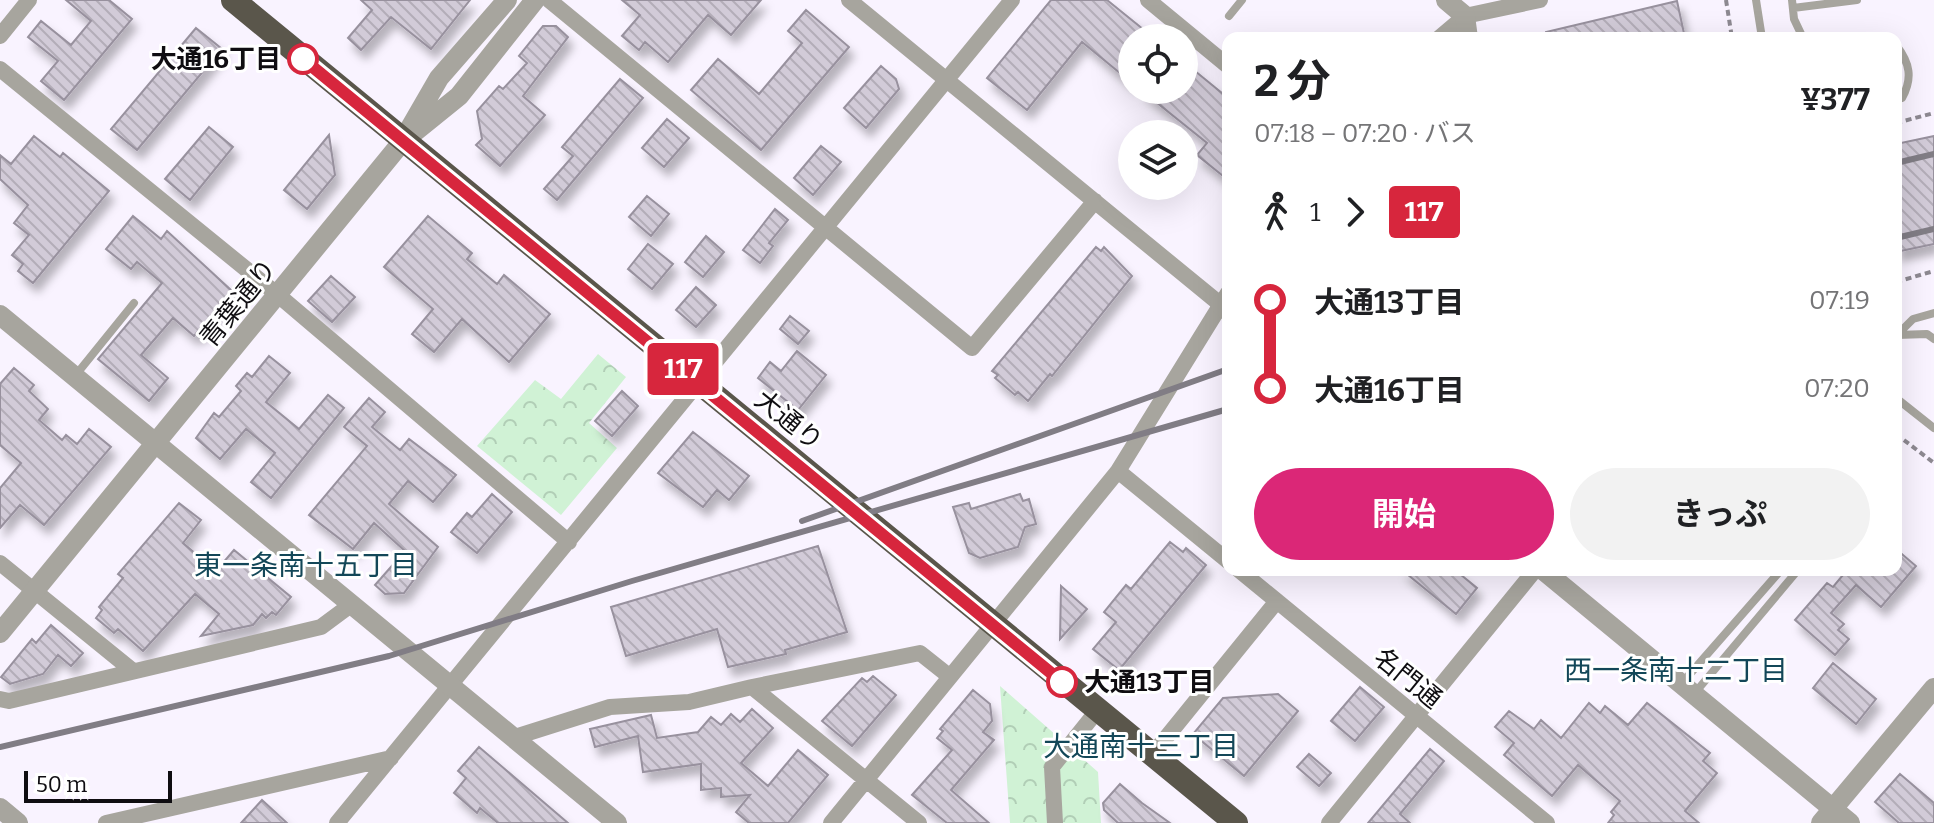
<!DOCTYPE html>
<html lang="ja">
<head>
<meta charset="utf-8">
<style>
	:root { --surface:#fff; --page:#f2f2f2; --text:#202124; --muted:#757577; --accent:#db2777 }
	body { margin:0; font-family:Bitter,"Noto Sans JP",serif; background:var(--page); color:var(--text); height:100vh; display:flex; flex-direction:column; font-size:30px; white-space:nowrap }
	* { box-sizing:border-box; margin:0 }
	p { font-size:26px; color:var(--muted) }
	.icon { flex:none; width:44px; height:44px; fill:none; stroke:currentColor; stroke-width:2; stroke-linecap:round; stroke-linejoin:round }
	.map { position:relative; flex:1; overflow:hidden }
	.drawer { position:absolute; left:1222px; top:32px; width:680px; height:544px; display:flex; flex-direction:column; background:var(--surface); border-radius:16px; box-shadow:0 8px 32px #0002 }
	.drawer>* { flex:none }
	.badge { padding:0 16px; border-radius:6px; font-size:28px; line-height:52px }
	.buttons { position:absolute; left:1118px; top:24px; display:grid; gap:16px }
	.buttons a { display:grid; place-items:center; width:80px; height:80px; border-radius:50%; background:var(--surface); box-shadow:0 8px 32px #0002; font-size:40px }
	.scale { position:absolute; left:24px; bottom:20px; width:148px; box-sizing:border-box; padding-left:8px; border:4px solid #0f0d11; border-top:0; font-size:22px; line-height:28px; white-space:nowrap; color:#0f0d11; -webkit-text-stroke:6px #fff; paint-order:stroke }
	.map>.badge { position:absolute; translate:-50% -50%; box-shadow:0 0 0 4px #fff }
	.legs { display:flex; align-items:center; gap:12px; height:88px; padding:0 32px; font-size:26px }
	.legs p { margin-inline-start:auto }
	.headline { display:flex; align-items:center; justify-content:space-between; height:136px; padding:0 32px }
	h1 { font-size:44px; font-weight:700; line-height:60px }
	.action { display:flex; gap:16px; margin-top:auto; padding:16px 32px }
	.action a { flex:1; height:92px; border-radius:48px; background:var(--accent); color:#fff; font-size:32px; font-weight:700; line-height:92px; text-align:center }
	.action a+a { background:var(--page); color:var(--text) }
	ul { padding:0 32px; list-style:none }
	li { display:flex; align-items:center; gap:28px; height:88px; font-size:30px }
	li i { display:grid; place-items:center; width:12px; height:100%; margin:0 10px; background:currentColor }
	li i::after { content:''; width:20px; height:20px; margin:-10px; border:6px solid; border-radius:50%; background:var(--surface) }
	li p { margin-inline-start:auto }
	li:first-child i { background:linear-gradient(#0000 50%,currentColor 0) }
	li:last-child i { background:linear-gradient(currentColor 50%,#0000 0) }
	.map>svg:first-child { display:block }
	.park { fill:url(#park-crowns) }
	.building { fill:url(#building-back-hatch); stroke:#98919e; stroke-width:2; filter:url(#shadow) }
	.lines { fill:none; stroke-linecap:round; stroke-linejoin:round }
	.path { stroke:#8d8991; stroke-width:4; stroke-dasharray:6 4; stroke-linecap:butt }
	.service { stroke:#a7a59e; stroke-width:8 }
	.minor { stroke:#a7a59e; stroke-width:16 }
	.tertiary { stroke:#a7a59e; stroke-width:20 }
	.trunk { stroke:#5a564b; stroke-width:24 }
	.rail { stroke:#817d85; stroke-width:6 }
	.line-1-casing { stroke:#fff; stroke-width:18 }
	.line-1 { stroke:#d7263d; stroke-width:12 }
	.stop-1-dot { fill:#fff; stroke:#d7263d; stroke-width:4 }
	.labels { text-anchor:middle; stroke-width:6; stroke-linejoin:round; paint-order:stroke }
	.stop-label { font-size:26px; font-weight:bold; fill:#0f0d11; stroke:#fff; text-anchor:end }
	.street-label { font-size:26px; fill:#0f0d11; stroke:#fff }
	.neighbourhood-label { font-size:28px; fill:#134758; stroke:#fff }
</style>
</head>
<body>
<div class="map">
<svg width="1934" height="823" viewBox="0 0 1934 823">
	<defs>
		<pattern id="park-crowns" width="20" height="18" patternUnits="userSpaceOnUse" patternTransform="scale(2)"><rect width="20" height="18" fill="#d0f2d5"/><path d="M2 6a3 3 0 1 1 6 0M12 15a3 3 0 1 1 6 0" fill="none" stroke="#b1ceb6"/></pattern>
		<pattern id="building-back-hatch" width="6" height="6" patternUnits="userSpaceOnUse" patternTransform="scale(2)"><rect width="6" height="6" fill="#d2cbd8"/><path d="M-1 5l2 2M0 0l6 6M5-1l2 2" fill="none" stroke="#b3adb8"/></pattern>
		<filter id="shadow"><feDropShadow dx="5" dy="9" stdDeviation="4" flood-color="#0004"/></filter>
	</defs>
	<rect width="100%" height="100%" fill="#f9f3ff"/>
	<path class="park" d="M598 354 626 377 589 423 617 448 561 515 477 446 535 380 561 399Z
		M1000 686 1098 772 1101 823H1010Z"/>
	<path class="building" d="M66 0H109L132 19 64 100 41 81 58 61 28 37 41 21 71 45 91 21Z
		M361 0H470L431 49 391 17 361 50 348 38 372 10Z
		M622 0H761L731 35 708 15 668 62 645 42 639 50 622 36 640 15Z
		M1051 0H1107L1154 38H1132V83L1082 42 1027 110 987 78Z
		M1677 1 1685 38H1546V32Z
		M806 10 849 47 761 150 691 90 718 59 759 94 802 43 788 31Z
		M543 26H556L568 37 523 96 545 115 500 166 476 145 482 139 477 111 499 86 503 89 527 63 519 56Z
		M196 28 222 49 137 150 111 129Z
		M1184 62 1228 98V180L1197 155 1207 143 1141 90H1184Z
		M881 66 896 79 899 89 866 128 844 108Z
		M620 79 643 98 557 200 544 189 573 156 562 147Z
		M667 119 689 138 664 167 642 148Z
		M209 127 233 147 190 200 165 179Z
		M329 135 335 175 307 209 284 190Z
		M34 136 60 157 63 153 109 191 33 283 18 271 23 264 12 255 29 235 14 223 28 205 0 179V155L11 164Z
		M1934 136V244L1896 252V144Z
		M821 146 841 162 813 195 794 178Z
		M647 196 669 214 651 236 629 217Z
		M775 209 788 220 769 243 773 246 760 263 743 250Z
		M133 216 161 239 167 231 232 291 201 334 198 331 194 336 173 318 141 355 168 378 149 401 98 359 162 283 137 262 131 269 106 249Z
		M428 216 472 253 467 259 497 284 504 275 550 314 509 362 462 319 434 352 412 334 433 309 384 267Z
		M706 236 724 252 703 277 685 262Z
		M648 244 673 264 652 289 628 269Z
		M1096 247 1101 251 1104 247 1132 276 1052 376 1050 374 1028 401 1018 392 1015 395 995 378 998 375 992 371Z
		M331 276 355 297 332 322 308 301Z
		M696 287 716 305 696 327 676 310Z
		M790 316 809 331 798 344 780 329Z
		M797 351 826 375 798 410 758 378 770 362 781 371Z
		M269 356 290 373 266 402 299 429 328 395 344 408 271 498 251 482 275 453 246 429 220 459 196 438 214 413 219 417 241 391 236 386 247 373 252 377Z
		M14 368 34 385 29 391 48 409 39 420 62 440 66 435 77 444 89 429 111 447 44 525 20 505 0 528V488L21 463 0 445V384Z
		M622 391 638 406 612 436 595 421Z
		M369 398 385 412 372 427 400 450 409 439 456 475 433 502 408 481 389 504 438 547 404 593 385 594 375 585 405 551 374 523 353 549 309 515 367 446 344 427Z
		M693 432 749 476 729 500 717 490 703 507 658 473Z
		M492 494 512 512 477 553 451 532 467 513 472 517Z
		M1020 494 1023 501 1029 499 1036 524 1025 527 1018 547 980 558 969 553 953 507 969 503 971 509Z
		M179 503 201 520 183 543 216 571 234 550 291 597 276 615 272 612 266 618 262 614 253 625 201 636 219 614 195 594 143 651 118 629 114 633 96 618 102 610 99 607 123 578 118 574Z
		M1170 542 1183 552 1186 548 1206 565 1119 670 1093 649 1116 622 1104 612 1126 585 1131 589Z
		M818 546 847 632 785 650 786 654 728 667 717 629 626 656 611 607Z
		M1896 549 1916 566 1881 607 1856 585 1831 613 1844 624 1838 630 1849 639 1835 655 1795 620 1827 583 1833 587 1843 575 1838 570H1896Z
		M1402 570H1455L1477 588 1456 614Z
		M1061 586 1087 609 1060 639Z
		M51 625 83 653 71 666 58 655 43 674 10 684 1 677 32 639 36 643Z
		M1833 663 1876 699 1856 724 1813 688Z
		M873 676 896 695 852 746 822 721 862 678 867 682Z
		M1360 687 1384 707 1355 741 1331 721Z
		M973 690 990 704 992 721 983 732 994 740 951 790 989 823H947L912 795 952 750 937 738 943 731 940 729Z
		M1278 694 1298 711 1244 776 1193 734 1223 698Z
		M1589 703 1600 713 1605 706 1628 725 1647 703 1710 753 1703 761 1717 773 1685 811 1699 823H1608L1614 815 1611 812 1620 801 1578 765 1552 796 1504 755 1514 743 1495 727 1509 711 1534 729 1541 720 1561 738Z
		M752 709 773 728 741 763 768 786 798 750 828 775 788 823H749L736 812 750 795 721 797V788L701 790V764L643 772 638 736 595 747 590 729 651 715 657 738 698 732 711 717 721 725 731 714 740 722Z
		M479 747 568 823H498L480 808 477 813 454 793 466 778 458 771Z
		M1430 749 1444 761 1400 814 1410 823H1368Z
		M1309 754 1331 773 1319 786 1297 767Z
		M1900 774 1934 803V823H1899L1875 802Z
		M1120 784 1142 803 1170 823H1118L1104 810 1103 803Z
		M262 800 287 823H241Z"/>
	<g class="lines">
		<path class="path" d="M1726 0 1732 38
			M1896 123 1934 113
			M1896 282 1934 271
			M1896 434 1934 463"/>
		<path class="service" d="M1756 0 1762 38
			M1792 0 1794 19 1803 38
			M1793 8 1857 0
			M1229 16 1242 0
			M1896 45C1910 63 1913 78 1902 98L1896 99
			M1897 335 1927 334 1934 339
			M1896 336 1913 319 1934 313
			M75 376 134 303
			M1896 398 1934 428
			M1682 683 1781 570
			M1694 694 1798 570"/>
		<path class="minor" d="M549 0 972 348 1095 201
			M849 0 1220 304
			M1148 0 1228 66
			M0 36 29 0
			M1439 38 1465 16 1540 0
			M0 69 278 295 569 542
			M1118 471 1228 561
			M0 563 133 671
			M1239 570 1547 823
			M752 687 920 653 949 676
			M0 699 9 701 321 627 352 604
			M512 738 610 707 689 702 752 687 919 823
			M1152 755 1277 601
			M106 823 391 758
			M337 823 1012 0
			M831 823 1118 471 1228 293
			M1055 823 1052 767 1097 711
			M1329 823 1535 570"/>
		<path class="tertiary" d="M1446 0 1465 16 1468 38
			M412 134 459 96 535 0
			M1220 304 1228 311
			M0 315 617 823
			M1543 570 1850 823
			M0 633 402 142 439 78 507 0
			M0 808 18 823
			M1821 823 1934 688"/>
		<path class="trunk" d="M233 0 1236 823"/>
		<path class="rail" d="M1896 163 1934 154
			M1896 238 1934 229
			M802 521 1228 369
			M0 747 389 656 632 581 1228 409"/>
	</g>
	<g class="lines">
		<g class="line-1-casing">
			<path id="line-1" d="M303 59 1062 682"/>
		</g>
		<use href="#line-1" class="line-1"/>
	</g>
	<g class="stop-1-dot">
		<circle cx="303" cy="59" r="14"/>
		<circle cx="1062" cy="682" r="14"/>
	</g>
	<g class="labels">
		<g class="stop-label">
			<text x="281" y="68">大通16丁目</text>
			<text x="1084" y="691" text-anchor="start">大通13丁目</text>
		</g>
		<g class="street-label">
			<text transform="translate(238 303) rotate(-51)" y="9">青葉通り</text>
			<text transform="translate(789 420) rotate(39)" y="9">大通り</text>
			<text transform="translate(1408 678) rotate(39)" y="9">名門通</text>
		</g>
		<g class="neighbourhood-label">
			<text x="306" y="575">東一条南十五丁目</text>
			<text x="1676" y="680">西一条南十二丁目</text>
			<text x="1141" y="756">大通南十三丁目</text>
		</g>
	</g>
</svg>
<div class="buttons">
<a><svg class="icon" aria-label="locate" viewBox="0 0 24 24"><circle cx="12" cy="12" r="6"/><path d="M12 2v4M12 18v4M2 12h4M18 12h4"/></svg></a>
<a><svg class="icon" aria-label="layers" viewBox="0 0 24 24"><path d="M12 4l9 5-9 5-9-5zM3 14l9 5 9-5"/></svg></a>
</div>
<div class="scale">50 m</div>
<b class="badge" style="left:683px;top:369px;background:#d7263d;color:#fff">117</b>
<section class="drawer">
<div class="headline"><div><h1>2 分</h1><p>07:18 – 07:20 · バス</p></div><b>¥377</b></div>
<div class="legs"><svg class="icon" aria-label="walk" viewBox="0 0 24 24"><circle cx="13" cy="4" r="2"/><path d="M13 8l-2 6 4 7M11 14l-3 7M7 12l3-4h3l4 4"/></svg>1<svg class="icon" aria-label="forward" viewBox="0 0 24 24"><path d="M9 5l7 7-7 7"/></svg><b class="badge" style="background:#d7263d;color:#fff">117</b></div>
<ul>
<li><i style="color:#d7263d"></i><b>大通13丁目</b><p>07:19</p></li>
<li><i style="color:#d7263d"></i><b>大通16丁目</b><p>07:20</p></li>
</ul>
<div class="action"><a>開始</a><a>きっぷ</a></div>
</section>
</div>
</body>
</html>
